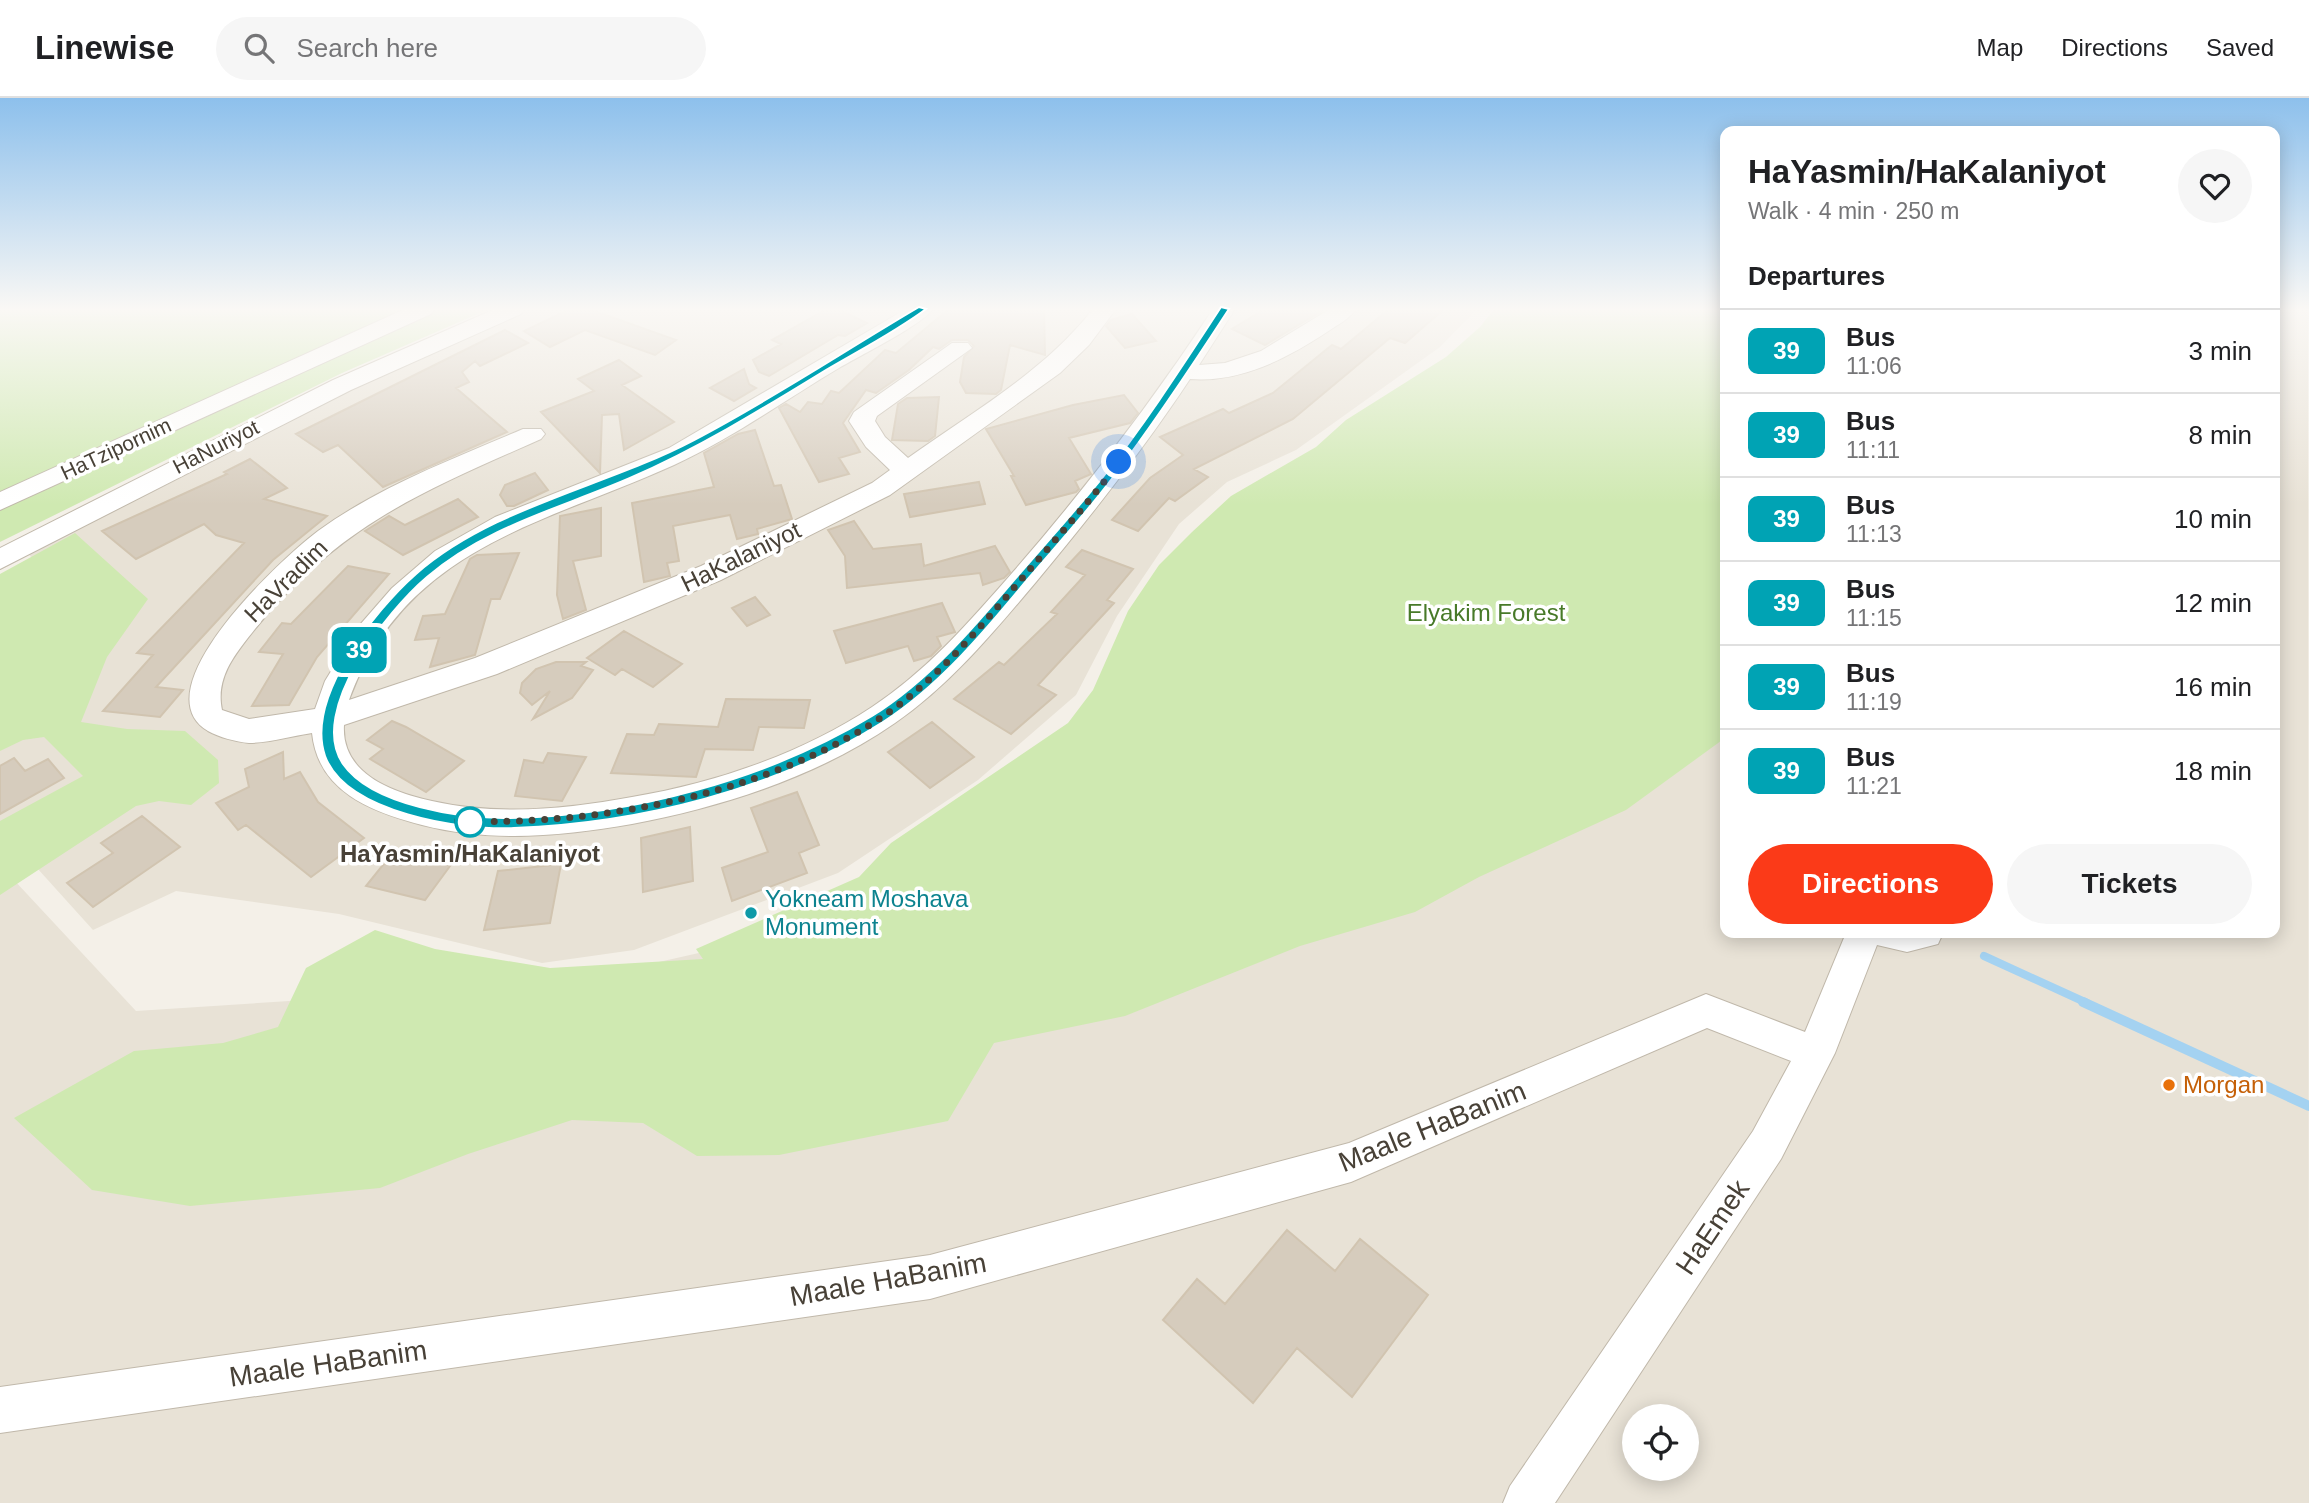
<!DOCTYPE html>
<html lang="en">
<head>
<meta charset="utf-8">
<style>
	:root { --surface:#fff; --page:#f6f6f6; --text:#202124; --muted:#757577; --line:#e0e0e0; --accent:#fb3a18 }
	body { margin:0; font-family:Arial,sans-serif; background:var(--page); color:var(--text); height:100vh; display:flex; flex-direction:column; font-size:26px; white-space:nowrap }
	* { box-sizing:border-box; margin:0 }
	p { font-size:23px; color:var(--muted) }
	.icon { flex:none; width:38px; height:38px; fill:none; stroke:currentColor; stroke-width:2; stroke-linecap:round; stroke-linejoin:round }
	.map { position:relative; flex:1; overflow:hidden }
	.details { position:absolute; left:1720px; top:28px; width:560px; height:812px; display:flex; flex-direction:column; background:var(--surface); border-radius:14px; box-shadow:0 4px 18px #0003 }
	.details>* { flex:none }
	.badge { padding:0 14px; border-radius:10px; font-size:24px; line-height:46px }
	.tools { position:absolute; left:1622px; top:1306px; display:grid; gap:14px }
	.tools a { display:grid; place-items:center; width:77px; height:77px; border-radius:50%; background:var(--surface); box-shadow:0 4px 18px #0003; font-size:35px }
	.you { position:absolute; width:35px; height:35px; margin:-18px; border:5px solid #fff; border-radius:50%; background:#1a73e8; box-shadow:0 0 0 10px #1a73e833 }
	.map>.badge { position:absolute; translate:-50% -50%; box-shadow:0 0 0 4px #fff }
	h2 { padding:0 28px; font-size:26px; line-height:63px }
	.round { display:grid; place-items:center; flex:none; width:74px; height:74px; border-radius:37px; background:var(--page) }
	.summary { display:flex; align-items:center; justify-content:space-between; height:119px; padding:0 28px }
	h1 { font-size:33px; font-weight:800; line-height:52px }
	.action { display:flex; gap:14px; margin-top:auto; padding:14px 28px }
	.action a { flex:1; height:80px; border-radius:42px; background:var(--accent); color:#fff; font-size:28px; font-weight:800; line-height:80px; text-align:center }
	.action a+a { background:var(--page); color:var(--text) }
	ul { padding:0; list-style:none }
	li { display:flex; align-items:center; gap:21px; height:84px; padding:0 28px; border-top:2px solid var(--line) }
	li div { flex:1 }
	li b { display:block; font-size:26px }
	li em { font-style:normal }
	li .badge { min-width:77px; font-weight:700; text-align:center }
	header { display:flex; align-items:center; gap:42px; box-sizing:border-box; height:98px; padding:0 35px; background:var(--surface); border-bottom:2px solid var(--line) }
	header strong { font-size:33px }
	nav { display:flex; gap:38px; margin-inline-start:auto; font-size:24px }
	.search { width:490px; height:63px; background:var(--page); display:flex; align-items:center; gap:18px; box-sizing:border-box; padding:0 24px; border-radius:38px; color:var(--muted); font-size:26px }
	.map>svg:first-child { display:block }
	.residential { fill:#e8e2d6; fill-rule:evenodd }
	.green { fill:#cfe9b1 }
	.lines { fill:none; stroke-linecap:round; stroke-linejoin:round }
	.stream-far1 { stroke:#a4d2f1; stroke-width:8 }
	.stream { stroke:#a4d2f1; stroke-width:10 }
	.building { fill:#d6ccbd; stroke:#d1c4b0; stroke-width:2 }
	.minor-casing { stroke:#c0b8aa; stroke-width:2 }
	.minor { fill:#fff; fill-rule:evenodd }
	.line { fill:#00a3b4; stroke:#fff; stroke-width:2 }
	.walk { stroke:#484137; stroke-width:7; stroke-dasharray:0 12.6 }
	.stop-dot { fill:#fff; stroke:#00a3b4; stroke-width:3.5 }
	.culture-dot { fill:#0f9aa8; stroke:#fff; stroke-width:2.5 }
	.food-dot { fill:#e8710a; stroke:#fff; stroke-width:2.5 }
	.labels { text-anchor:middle; stroke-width:7; stroke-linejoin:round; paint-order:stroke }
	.far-street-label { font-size:21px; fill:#484137; stroke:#fff }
	.street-label { font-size:24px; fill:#484137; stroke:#fff }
	.park-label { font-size:24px; fill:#487a29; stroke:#fff }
	.stop-label { font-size:24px; font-weight:bold; fill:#484137; stroke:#fff }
	.culture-label { font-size:24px; fill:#0d838f; stroke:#fff; text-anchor:start }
	.food-label { font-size:24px; fill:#c56008; stroke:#fff; text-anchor:start }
	.near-street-label { font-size:28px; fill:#484137; stroke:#fff }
</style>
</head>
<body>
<header>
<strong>Linewise</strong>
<div class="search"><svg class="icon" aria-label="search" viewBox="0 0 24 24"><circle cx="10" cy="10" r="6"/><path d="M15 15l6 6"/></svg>Search here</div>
<nav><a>Map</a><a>Directions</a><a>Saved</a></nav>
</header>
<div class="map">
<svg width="2309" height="1405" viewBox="0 0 2309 1405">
	<rect width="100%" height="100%" fill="#f4f0e8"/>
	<path class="residential" d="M497 211H1477L1440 249 1296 352 1227 384 1179 426 1117 518 1076 597 978 682 838 775 634 852 542 865 339 816 176 793 93 832 0 729V643L103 550 20 445 292 302Z
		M1725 211 1726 835H2275V211H2308L2309 1405H0V767L136 913 566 885 974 793ZM1634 1318H1687V1370H1634Z"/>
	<path class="green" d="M0 211H489L342 275 0 444Z
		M1494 211H1725V640L1626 712 1479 779 1415 814 1300 848 1125 918 994 945 948 1023 779 1057 697 1058 643 1025 572 1022 468 1056 380 1090 190 1108 92 1092 14 1020 134 953 223 945 278 929 306 870 375 832 435 851 550 870 703 861 696 851 859 779 891 745 1068 625 1093 592 1128 513 1159 467 1192 434 1231 398 1316 349 1346 322 1446 259 1480 229Z
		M75 435 148 501 107 559 81 624 127 631 185 633 218 662 219 685 191 707 159 703 136 708 0 797V723L83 678 44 639 23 642 0 653V476Z"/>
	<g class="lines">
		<path class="stream-far1" d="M1984 858 2087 905"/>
		<path class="stream" d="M2083 904 2309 1008"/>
	</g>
	<path class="building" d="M570 211H589L676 242 655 257 585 232 550 249 524 233Z
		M827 211H838L867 225 845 238 838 237 769 278 759 274 753 262 781 246 772 242Z
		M949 211H1044L1045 257 1010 247 1001 292 996 296 966 295 960 284 964 259 974 248 968 242H952L939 251 933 249 909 272 876 295 866 292 843 325 860 354 839 360 849 376 819 384 779 310 786 306 800 314 808 304 822 306 831 293 839 295 885 252 896 255Z
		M1265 211H1325L1265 247 1232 231Z
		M1389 211H1444L1405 245 1390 240 1293 321 1194 371 1208 379 1175 403 1169 400 1138 433 1112 422 1150 380 1183 357 1160 339 1223 311 1229 315 1273 295 1332 247 1341 251Z
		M1132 216 1156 243 1125 250 1106 228 1111 222Z
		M505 232 528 245 480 268 475 263 462 274 469 284 456 290 507 334 383 389 338 347 323 354 296 336Z
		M619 262 641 278 622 287 674 324 624 352 619 316 602 317 600 375 541 314 594 293 578 281Z
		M744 271 749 286 756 290 734 303 710 290Z
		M1124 297 1138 315 1130 325 1069 340 1091 376 1075 383 1079 391 1076 394 1026 407 1011 378H1014L986 331 1073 307Z
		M939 299 935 338 928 343 892 342 898 306 907 300Z
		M755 332 774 388 781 387 792 421 757 431 758 436 737 441 730 417 673 428 679 463 667 465 670 478 644 484 632 405 714 389 704 355 738 336Z
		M250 361 287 390 264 401 327 418 273 462 156 589 183 592 160 619 103 613 153 557 137 555 244 445 216 437 204 426 136 461 102 433 227 376 224 374Z
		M535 375 548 392 514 408H507L500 397 505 387Z
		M979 384 985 406 910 419 904 396Z
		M458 401 478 419 403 457 365 433 389 418 405 427Z
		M601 410V458L573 463 586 512 563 521 557 497 560 418Z
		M854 423 873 451 921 446 924 468 995 448 1010 474 1004 480 983 487 980 475 847 490 845 458 828 432Z
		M1082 452 1133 471 1107 502 1114 505 1038 587 1056 597 1011 636 954 601 999 564 1004 567 1057 516 1051 514 1085 477 1066 469Z
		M519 455 500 501H491L475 557 430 569 439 540 415 542 423 518 445 516 470 461 477 457Z
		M348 468 389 476 317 559 289 607 252 608 283 556 259 554 282 525 291 526Z
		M755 499 770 517 747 528 732 510Z
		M942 505 955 534 937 539 941 548 931 558 914 563 908 548 846 565 834 533Z
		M624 533 682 566 653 589 622 571 615 577 587 560Z
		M556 564H586L581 568 593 572 572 600 533 621 550 593 532 607 520 595 522 585 536 571Z
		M726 601 810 602 804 630 759 629 753 652 705 651 696 679 611 675 627 636 654 637 659 626 718 629Z
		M392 623 406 629 464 663 426 694 370 661 383 651 367 642Z
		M932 624 974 659 930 690 888 654Z
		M283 654 284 681 300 674 318 704 364 740 311 779 246 727 238 732 216 705 249 689 245 671Z
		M548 655 586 659 562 703 515 698 524 662 543 665Z
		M14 660 25 673 48 661 64 680 0 716V668Z
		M797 694 819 747 799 755 807 775 732 803 722 770 768 754 751 710Z
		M142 718 180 749 93 809 67 785 113 755 101 745Z
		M690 729 693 783 643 794 641 740Z
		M395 752H401L453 764 425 802 366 788Z
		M561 766 550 825 484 832 498 773Z
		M1287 1132 1335 1173 1360 1141 1428 1197 1352 1299 1297 1250 1253 1305 1163 1222 1197 1181 1225 1206Z"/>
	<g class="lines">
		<g class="minor-casing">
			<path id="minor" d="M405 211H434L431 216 0 412V394Z
				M495 211H524L521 216 351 292 0 471V450L333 282Z
				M906 211H933C922 227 859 258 839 270 785 302 731 341 674 367 544 426 405 449 349 602L475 560 701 468 872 385 890 372 866 349 849 323 854 314 952 245H968L972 250 877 318 875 323 885 339 908 360C972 314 1044 274 1093 211H1116L1089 247 1060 275 890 397 721 482 497 576 344 627C341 676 392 694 432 703 498 718 567 711 632 699 715 685 801 656 872 609 927 573 970 523 1013 474 1086 390 1152 304 1213 211H1235L1199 267 1225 265 1261 253 1330 211H1356C1350 221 1337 227 1327 234 1286 261 1240 285 1190 281 1143 352 1091 418 1036 484 993 535 950 587 895 625 819 678 722 709 632 726 563 738 491 745 422 727 372 714 318 694 312 635 292 638 269 645 249 645 236 644 219 639 208 633 139 592 282 460 318 433 380 388 453 361 523 331H541L545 336 541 341C422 394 340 426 255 531 236 555 215 579 222 612L249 621 315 611 325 583 358 529 392 490 435 453 495 419 669 350Z
				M1846 835H1943L1938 846 1907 854 1877 847 1835 955 1781 1061 1555 1405H1503L1510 1388 1753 1033 1791 963 1707 930 1351 1084 930 1201 0 1335V1289L930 1157 1349 1045 1706 896 1805 934Z"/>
		</g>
		<use href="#minor" class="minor"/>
	</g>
	<linearGradient id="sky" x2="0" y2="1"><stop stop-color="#8dc0ec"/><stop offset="0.52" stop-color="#faf8f5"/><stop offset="1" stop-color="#faf8f5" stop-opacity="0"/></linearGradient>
	<rect width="2309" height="407" fill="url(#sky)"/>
	<path class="line" d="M919 209 926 211C894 235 856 254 821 275 759 313 697 351 630 380 561 410 485 429 427 479 388 512 307 613 343 666 372 708 463 721 510 720 631 718 768 681 872 618 930 582 977 526 1021 474 1048 443 1076 412 1102 380 1145 326 1183 267 1221 209L1229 211C1192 268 1155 324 1114 378 1087 414 1056 448 1027 482 985 533 939 588 883 624 775 692 640 725 514 730 462 733 346 715 325 658 305 600 375 512 416 476 492 409 605 389 694 342 771 302 844 253 919 209Z"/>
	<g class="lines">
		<path class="walk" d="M470 724 457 723C603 729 801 691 915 594 958 557 994 513 1031 470 1061 435 1092 401 1119 364"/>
	</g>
	<circle class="stop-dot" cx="470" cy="724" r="14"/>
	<circle class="culture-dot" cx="751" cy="815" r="7"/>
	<circle class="food-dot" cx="2169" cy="987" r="7"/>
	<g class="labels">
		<g class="far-street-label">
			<text transform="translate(216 349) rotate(-27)" y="7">HaNuriyot</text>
			<text transform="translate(116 351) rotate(-25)" y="7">HaTzipornim</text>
		</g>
		<g class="street-label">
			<text transform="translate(741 459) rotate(-26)" y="8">HaKalaniyot</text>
			<text transform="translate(286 483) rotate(-45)" y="8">HaVradim</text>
		</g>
		<g class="park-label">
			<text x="1486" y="523">Elyakim Forest</text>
		</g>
		<g class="stop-label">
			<text x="470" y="764">HaYasmin/HaKalaniyot</text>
		</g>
		<g class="culture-label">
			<text x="765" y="809">Yokneam Moshava<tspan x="765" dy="28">Monument</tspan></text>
		</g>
		<g class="food-label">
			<text x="2183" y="995">Morgan</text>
		</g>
		<g class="near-street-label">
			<text transform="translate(1432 1028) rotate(-22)" y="10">Maale HaBanim</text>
			<text transform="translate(1712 1129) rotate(-56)" y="10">HaEmek</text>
			<text transform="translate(888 1181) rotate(-10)" y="10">Maale HaBanim</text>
			<text transform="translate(328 1265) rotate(-8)" y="10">Maale HaBanim</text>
		</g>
	</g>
</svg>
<div class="tools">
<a><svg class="icon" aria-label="locate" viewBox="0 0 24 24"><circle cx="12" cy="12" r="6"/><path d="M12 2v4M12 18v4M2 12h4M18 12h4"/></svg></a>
</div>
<div class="you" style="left:1119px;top:364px"></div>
<b class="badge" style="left:359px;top:552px;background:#00a3b4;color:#fff">39</b>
<section class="details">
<div class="summary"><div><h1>HaYasmin/HaKalaniyot</h1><p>Walk · 4 min · 250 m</p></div><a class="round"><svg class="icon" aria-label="heart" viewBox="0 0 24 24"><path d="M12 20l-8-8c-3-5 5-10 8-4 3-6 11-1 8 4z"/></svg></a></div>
<h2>Departures</h2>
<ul>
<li><span class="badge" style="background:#00a3b4;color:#fff">39</span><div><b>Bus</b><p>11:06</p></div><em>3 min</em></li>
<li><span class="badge" style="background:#00a3b4;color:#fff">39</span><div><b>Bus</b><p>11:11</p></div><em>8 min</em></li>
<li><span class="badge" style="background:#00a3b4;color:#fff">39</span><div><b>Bus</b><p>11:13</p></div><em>10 min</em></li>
<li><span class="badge" style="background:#00a3b4;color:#fff">39</span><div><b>Bus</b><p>11:15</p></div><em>12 min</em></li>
<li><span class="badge" style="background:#00a3b4;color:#fff">39</span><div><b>Bus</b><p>11:19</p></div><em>16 min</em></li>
<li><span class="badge" style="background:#00a3b4;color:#fff">39</span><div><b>Bus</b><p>11:21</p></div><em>18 min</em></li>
</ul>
<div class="action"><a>Directions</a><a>Tickets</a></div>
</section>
</div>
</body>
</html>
